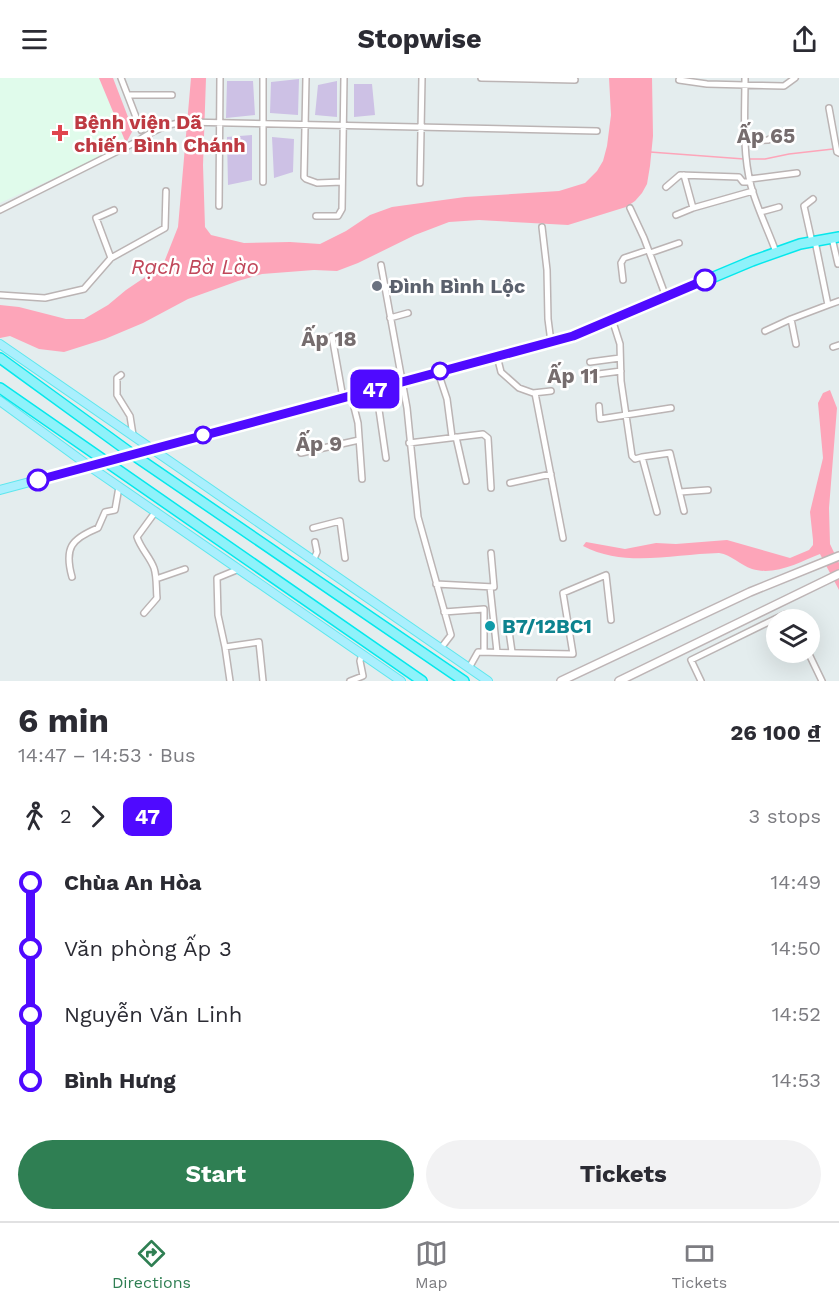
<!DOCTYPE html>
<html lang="en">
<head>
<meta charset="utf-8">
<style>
	:root { --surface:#fff; --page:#f2f2f3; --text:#2b2b33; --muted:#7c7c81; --line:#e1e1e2; --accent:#2f7f53 }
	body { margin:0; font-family:"Work Sans",sans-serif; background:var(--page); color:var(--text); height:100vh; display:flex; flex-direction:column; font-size:22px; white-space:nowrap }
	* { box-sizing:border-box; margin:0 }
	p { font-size:20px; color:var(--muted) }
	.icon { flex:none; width:33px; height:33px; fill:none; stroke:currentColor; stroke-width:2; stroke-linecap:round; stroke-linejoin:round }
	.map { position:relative; height:603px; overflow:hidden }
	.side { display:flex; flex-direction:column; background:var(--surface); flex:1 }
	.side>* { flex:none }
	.badge { padding:0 12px; border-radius:9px; font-size:21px; line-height:39px }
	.controls { position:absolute; left:766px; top:531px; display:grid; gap:12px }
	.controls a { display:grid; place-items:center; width:54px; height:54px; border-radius:50%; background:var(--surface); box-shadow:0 6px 24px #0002; font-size:30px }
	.map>.badge { position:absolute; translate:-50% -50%; box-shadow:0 0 0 3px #fff }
	.legs { display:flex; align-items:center; gap:9px; height:66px; padding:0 18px; font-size:20px }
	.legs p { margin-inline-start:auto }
	.head { display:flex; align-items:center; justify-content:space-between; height:102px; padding:0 18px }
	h1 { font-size:33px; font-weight:700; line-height:45px }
	.cta { display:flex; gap:12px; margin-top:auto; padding:12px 18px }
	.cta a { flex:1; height:69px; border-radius:36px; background:var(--accent); color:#fff; font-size:24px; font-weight:700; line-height:69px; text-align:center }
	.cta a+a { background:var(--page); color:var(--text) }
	ul { padding:0 18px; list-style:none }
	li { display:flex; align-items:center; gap:21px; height:66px; font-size:22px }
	li i { display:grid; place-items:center; width:9px; height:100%; margin:0 8px; background:currentColor }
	li i::after { content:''; width:15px; height:15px; margin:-8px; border:4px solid; border-radius:50%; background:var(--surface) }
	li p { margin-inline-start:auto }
	li:first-child i { background:linear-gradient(#0000 50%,currentColor 0) }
	li:last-child i { background:linear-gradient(currentColor 50%,#0000 0) }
	header { display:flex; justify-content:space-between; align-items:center; height:78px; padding:0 18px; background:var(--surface); font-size:27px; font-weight:700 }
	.tabs { display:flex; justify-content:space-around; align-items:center; height:84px; border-top:2px solid var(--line); background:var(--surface); font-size:16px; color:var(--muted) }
	.tabs a { display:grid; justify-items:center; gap:3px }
	.tabs .current { color:var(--accent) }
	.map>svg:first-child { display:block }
	.medical { fill:#e0fbeb }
	.green { fill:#cdc1e5 }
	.water { fill:#fda5b9 }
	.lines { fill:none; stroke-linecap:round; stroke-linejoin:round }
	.stream { stroke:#fda5b9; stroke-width:1.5 }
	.street-casing { stroke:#bbb4b4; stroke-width:8 }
	.secondary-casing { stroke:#beb5b6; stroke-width:10 }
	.primary-casing { stroke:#5de7ee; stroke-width:10 }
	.highway-casing { stroke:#05e8ec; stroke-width:12 }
	.street { stroke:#fff; stroke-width:5 }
	.secondary { stroke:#fff; stroke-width:7 }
	.primary { stroke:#aaeffd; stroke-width:8 }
	.highway { stroke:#8ef2fa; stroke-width:9 }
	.line-1-casing { stroke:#fff; stroke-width:14 }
	.line-1 { stroke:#4f0aff; stroke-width:9 }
	.health-dot { fill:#e0444e; stroke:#fff; stroke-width:2 }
	.stop-1-dot { fill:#fff; stroke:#4f0aff; stroke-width:3 }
	.worship-dot { fill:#6b7280; stroke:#fff; stroke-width:2 }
	.culture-dot { fill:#0f9aa8; stroke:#fff; stroke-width:2 }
	.labels { text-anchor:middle; stroke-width:5; stroke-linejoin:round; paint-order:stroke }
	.health-label { font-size:20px; font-weight:bold; fill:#be3a42; stroke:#fff; text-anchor:start }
	.worship-label { font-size:20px; font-weight:bold; fill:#5b616d; stroke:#fff; text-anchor:start }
	.culture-label { font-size:20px; font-weight:bold; fill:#0d838f; stroke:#fff; text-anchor:start }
	.neighbourhood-label { font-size:21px; font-weight:bold; fill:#766d6e; stroke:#fff }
	.water-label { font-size:21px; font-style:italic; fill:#c0475a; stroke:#fff }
</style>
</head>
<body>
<header><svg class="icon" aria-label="menu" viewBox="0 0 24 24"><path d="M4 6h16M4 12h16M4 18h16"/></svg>Stopwise<svg class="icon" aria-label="share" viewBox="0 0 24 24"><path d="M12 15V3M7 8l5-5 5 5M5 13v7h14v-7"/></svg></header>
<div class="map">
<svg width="839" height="603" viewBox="0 0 839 603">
	<rect width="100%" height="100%" fill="#e4edee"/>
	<path class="medical" d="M0 0H99L126 65 96 81 0 125Z"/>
	<path class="green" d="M299 1 298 37 270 35 271 4Z
		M227 3H253L255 37 226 40Z
		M337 3V39L315 37 318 7Z
		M354 6H372L375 37 354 39Z
		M252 57V102L228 107 227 59Z
		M272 59 294 61 293 94 274 100Z"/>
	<path class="water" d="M99 0H113L133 52 126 65Z
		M191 0H206L203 87 205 149 211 157 244 165 290 164 320 166 346 153 370 137 392 129 465 119 559 113 585 105 597 93 603 83 607 68 611 37 609 0H652L653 58 650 88 647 106 642 115 635 123 626 129 568 147 479 142 449 144 415 157 358 185 337 193 314 192 262 196 238 203 188 221 143 245 105 261 64 274 39 271 10 258 0 260V227L19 229 66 241H84L108 227 126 212 163 187 178 149Z
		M830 312 837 330 829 430 830 466 839 485V512L820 476C800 484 775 498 752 491 740 487 732 477 719 475 674 476 625 490 583 468L586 464 625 471 656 465 676 466 727 462 790 480 809 472 813 467V462L810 434 823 380 818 325 823 315Z"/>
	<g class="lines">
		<path class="stream" d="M650 74 744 81
			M749 81H765L789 76 833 71"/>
		<g class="street-casing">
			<path id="street" d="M121 0 141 52
				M306 0 304 99 306 101 317 105 342 104
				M481 0 575 2
				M745 0C745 36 742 73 751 108 757 130 768 152 776 174
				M679 2 707 6 784 8 795 0
				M128 17H172
				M829 30 837 74 839 75
				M745 63 768 62 773 59 792 56
				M750 101 797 95
				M263 104V0
				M420 105 422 0
				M666 109 680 97 739 99 743 104H750
				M219 128 220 0
				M630 130 644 160 666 219
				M693 130 753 113
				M0 132 136 64C153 53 166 46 185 44L597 53
				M761 134 779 129
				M676 137 693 130 684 97
				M316 138H338L342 131 344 0
				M542 149 547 192 548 241 551 264
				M832 160 838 186
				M815 163 828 227 839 223
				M812 164 804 128 813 121
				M650 175 679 165
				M111 180 96 140 114 132
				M381 187 407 330 418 439 451 557 441 570
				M623 202 621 185 624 180 648 172
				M0 217 45 220 84 211 111 180 165 150 166 113
				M390 240 408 235
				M612 241 620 266 621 303 632 378 635 381 642 379 657 434
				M765 253 791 241
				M332 258 343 320
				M796 266 791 241 828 227
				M833 269 839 267
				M497 278 501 294 519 310 533 315 551 313
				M590 284 620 280
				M438 294 447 321 452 359
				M121 297 117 300V317L130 338 133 357
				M591 297 621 293
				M376 311 386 380
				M535 315 563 460
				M599 328 600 341 671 330
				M354 329 358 345 362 401
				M456 359 466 403
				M409 365 483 356 488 360 491 410
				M301 375 359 362
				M642 379 670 375 684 433
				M510 405 551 396
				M680 414 708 412
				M313 450 340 443 345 480
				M313 483 317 474 315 464
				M72 499C64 470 71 461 98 450L105 434 115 432 119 409
				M156 501 185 491
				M436 506 494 509 491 475
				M490 509 497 574
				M444 534 484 531V574
				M144 535 157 520C156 510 157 499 154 490 150 479 141 471 137 459L156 433
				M508 546 512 574
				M225 569 259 564 263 603
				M808 574 822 603
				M469 590 478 574 573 576 563 515 606 497 611 542
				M230 603 225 569 218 537 217 500 239 491
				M350 603 363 598 360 583 362 576
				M701 603 691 582 781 538 786 536 791 542"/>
		</g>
		<g class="secondary-casing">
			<path id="secondary" d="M561 603 750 514 839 478
				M619 603 839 496"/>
		</g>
		<g class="primary-casing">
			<path id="primary" d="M0 266 488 603
				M0 323 89 388 401 603
				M0 412 105 384"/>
		</g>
		<g class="highway-casing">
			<path id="highway" d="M0 280 132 376 464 603
				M0 310 422 603
				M105 384 573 258 752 183 800 166 839 159"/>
		</g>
		<use href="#street" class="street"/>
		<use href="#secondary" class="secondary"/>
		<use href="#primary" class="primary"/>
		<use href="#highway" class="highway"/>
	</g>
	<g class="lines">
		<g class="line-1-casing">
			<path id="line-1" d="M38 402 573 258 705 202"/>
		</g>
		<use href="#line-1" class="line-1"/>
	</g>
	<path class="health-dot" d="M57 46h6v6h6v6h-6v6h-6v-6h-6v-6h6z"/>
	<g class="stop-1-dot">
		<circle cx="705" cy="202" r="10"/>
		<circle cx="440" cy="293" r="8"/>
		<circle cx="203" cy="357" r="8"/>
		<circle cx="38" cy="402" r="10"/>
	</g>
	<circle class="worship-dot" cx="377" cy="208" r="6"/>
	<circle class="culture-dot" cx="490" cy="548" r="6"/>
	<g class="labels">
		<g class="health-label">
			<text x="74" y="51">Bệnh viện Dã<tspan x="74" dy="23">chiến Bình Chánh</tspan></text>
		</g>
		<g class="worship-label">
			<text x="389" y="215">Đình Bình Lộc</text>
		</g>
		<g class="culture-label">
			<text x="502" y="555">B7/12BC1</text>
		</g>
		<g class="neighbourhood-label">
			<text x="766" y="65">Ấp 65</text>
			<text x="329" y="268">Ấp 18</text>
			<text x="573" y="305">Ấp 11</text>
			<text x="319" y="373">Ấp 9</text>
		</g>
		<g class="water-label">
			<text x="195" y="196">Rạch Bà Lào</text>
		</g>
	</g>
</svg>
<div class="controls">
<a><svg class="icon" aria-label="layers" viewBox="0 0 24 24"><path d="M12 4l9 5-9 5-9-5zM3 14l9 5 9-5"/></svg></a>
</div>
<b class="badge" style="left:375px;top:311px;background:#4f0aff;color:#fff">47</b>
</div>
<section class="side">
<div class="head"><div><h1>6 min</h1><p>14:47 – 14:53 · Bus</p></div><b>26 100 ₫</b></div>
<div class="legs"><svg class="icon" aria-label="walk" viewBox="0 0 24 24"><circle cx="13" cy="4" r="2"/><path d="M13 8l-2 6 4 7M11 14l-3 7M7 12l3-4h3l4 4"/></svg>2<svg class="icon" aria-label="forward" viewBox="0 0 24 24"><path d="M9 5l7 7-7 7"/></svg><b class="badge" style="background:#4f0aff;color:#fff">47</b><p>3 stops</p></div>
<ul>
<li><i style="color:#4f0aff"></i><b>Chùa An Hòa</b><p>14:49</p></li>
<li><i style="color:#4f0aff"></i><span>Văn phòng Ấp 3</span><p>14:50</p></li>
<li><i style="color:#4f0aff"></i><span>Nguyễn Văn Linh</span><p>14:52</p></li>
<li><i style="color:#4f0aff"></i><b>Bình Hưng</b><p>14:53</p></li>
</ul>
<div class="cta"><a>Start</a><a>Tickets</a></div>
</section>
<nav class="tabs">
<a class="current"><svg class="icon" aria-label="directions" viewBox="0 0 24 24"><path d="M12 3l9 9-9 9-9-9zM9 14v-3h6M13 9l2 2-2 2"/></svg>Directions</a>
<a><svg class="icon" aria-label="map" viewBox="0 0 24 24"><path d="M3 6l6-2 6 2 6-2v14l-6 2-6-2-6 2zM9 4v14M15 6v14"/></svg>Map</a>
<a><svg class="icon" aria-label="tickets" viewBox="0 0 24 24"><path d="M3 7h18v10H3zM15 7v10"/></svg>Tickets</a>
</nav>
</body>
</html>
